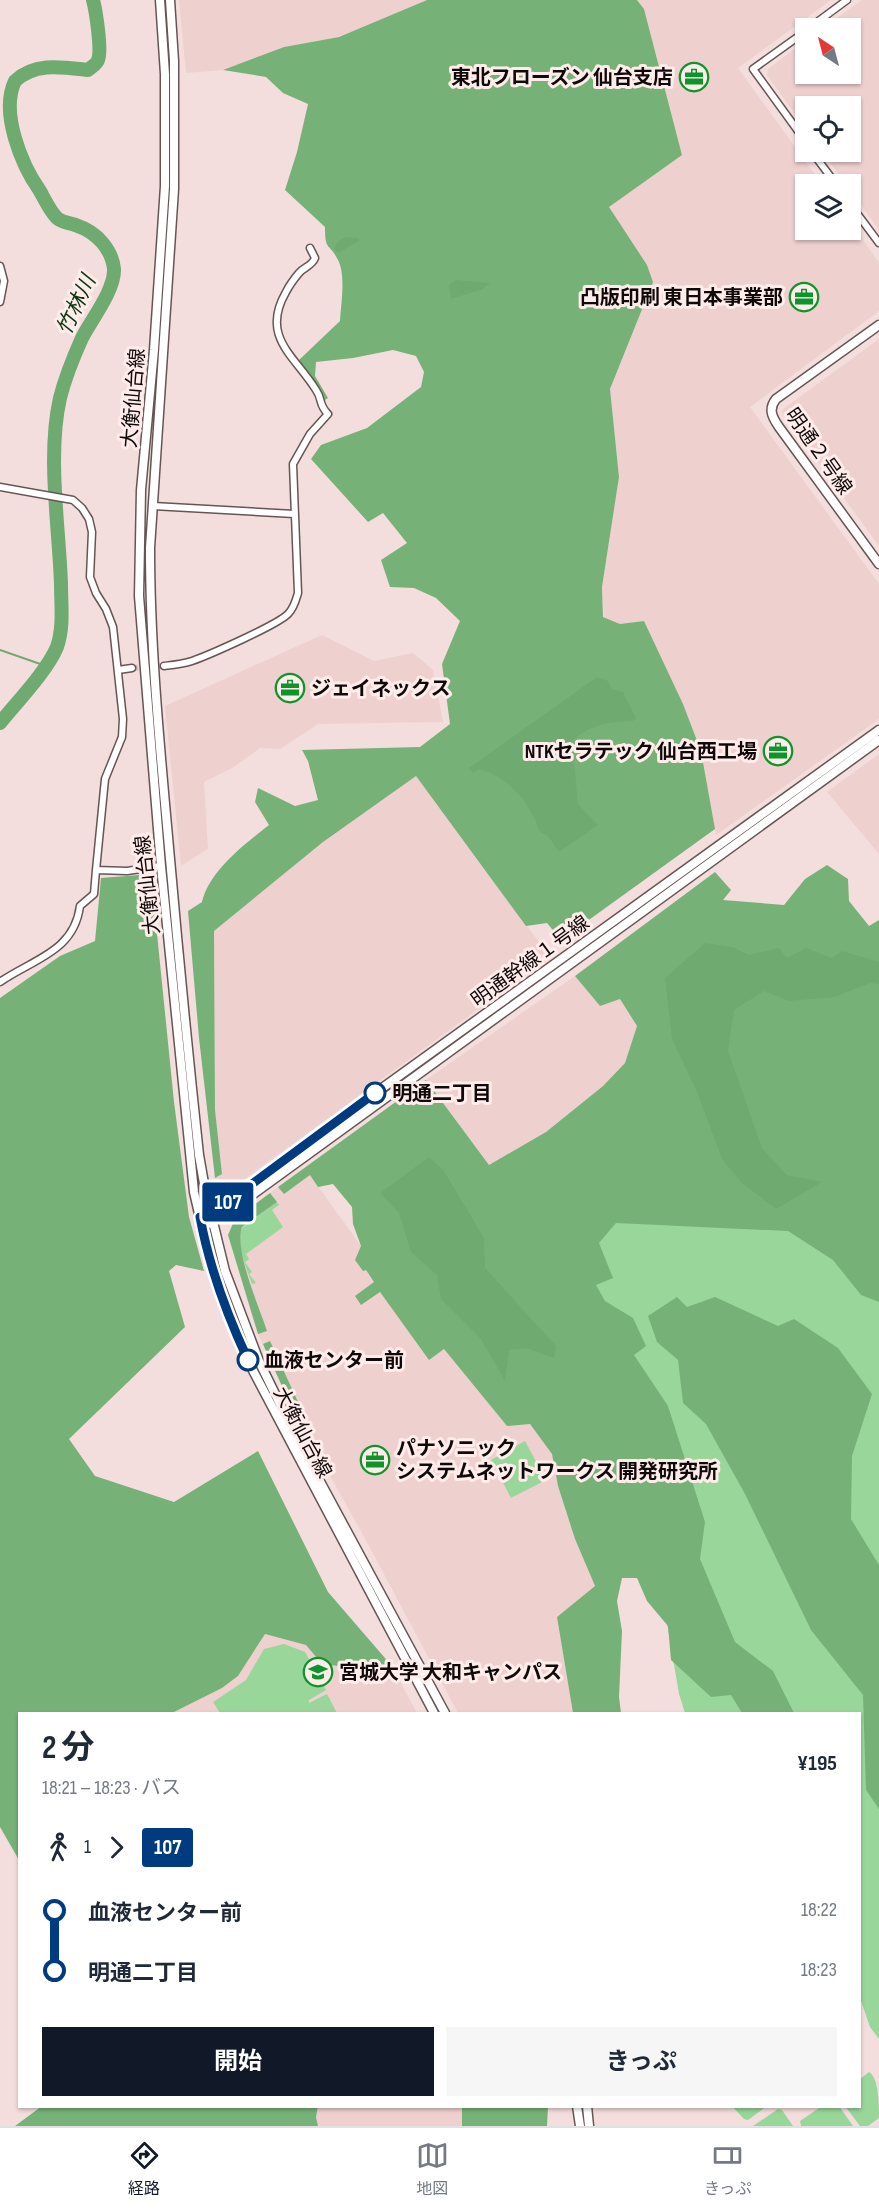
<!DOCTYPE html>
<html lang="ja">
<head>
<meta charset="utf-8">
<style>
	:root { --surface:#fff; --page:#f6f6f7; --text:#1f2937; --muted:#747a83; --line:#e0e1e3; --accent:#111827 }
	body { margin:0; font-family:"Sofia Sans Condensed","Noto Sans JP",sans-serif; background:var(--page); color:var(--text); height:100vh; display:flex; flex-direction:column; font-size:22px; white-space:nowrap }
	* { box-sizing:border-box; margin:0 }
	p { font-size:20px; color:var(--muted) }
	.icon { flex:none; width:33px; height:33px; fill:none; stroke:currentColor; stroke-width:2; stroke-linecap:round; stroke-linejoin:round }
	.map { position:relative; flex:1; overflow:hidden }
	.sheet { position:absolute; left:18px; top:1712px; width:843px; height:396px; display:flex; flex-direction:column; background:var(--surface); border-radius:0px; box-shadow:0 2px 4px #0004 }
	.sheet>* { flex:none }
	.badge { padding:0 12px; border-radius:4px; font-size:21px; line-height:39px }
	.needle { width:39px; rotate:324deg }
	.fabs { position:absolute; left:795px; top:18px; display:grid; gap:12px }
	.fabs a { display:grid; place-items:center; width:66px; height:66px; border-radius:0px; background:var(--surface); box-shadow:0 2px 4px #0004; font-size:30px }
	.map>.badge { position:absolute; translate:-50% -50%; box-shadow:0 0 0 3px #fff }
	.legs { display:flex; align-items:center; gap:9px; height:66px; padding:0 24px; font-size:20px }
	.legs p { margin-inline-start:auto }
	.overview { display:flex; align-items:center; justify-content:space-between; height:102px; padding:0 24px }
	h1 { font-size:33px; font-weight:700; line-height:45px }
	.action { display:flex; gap:12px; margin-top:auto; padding:12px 24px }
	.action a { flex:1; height:69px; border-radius:0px; background:var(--accent); color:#fff; font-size:24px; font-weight:700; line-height:69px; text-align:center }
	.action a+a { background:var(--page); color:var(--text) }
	ul { padding:0 24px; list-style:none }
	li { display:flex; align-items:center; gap:21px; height:60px; font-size:22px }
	li i { display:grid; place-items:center; width:9px; height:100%; margin:0 8px; background:currentColor }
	li i::after { content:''; width:15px; height:15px; margin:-8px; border:4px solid; border-radius:50%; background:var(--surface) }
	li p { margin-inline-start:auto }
	li:first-child i { background:linear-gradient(#0000 50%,currentColor 0) }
	li:last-child i { background:linear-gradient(currentColor 50%,#0000 0) }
	.tab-bar { display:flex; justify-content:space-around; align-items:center; height:84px; border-top:2px solid var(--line); background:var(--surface); font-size:16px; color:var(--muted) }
	.tab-bar a { display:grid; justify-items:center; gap:3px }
	.tab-bar .current { color:var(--accent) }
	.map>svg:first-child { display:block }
	.built { fill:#eed0cf }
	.green { fill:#99d69a }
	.forest { fill:#76b277 }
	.water { fill:#6fab70 }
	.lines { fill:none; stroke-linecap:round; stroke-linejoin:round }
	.stream { stroke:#6fab70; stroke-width:2 }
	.river { stroke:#6fab70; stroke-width:14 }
	.street-tunnel { stroke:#d1bebd; stroke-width:6; stroke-dasharray:6 3; stroke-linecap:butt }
	.street-casing { stroke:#675555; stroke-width:9 }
	.secondary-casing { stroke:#675555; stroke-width:11 }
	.street { stroke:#fff; stroke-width:6 }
	.secondary { stroke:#fff; stroke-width:8 }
	.line-1-casing { stroke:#fff; stroke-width:14 }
	.line-1 { stroke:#003b80; stroke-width:9 }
	.stop-1-dot { fill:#fff; stroke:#003b80; stroke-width:3 }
	.labels { text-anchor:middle; stroke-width:6; stroke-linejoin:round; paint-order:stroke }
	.poi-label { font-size:20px; font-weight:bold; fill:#100909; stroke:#feeceb; text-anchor:end }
	.street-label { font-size:20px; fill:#100909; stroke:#feeceb }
	.stop-label { font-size:20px; font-weight:bold; fill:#100909; stroke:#feeceb; text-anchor:start }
	.water-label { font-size:21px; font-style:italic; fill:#09360f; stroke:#feeceb }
</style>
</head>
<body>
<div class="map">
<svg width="879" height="2126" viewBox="0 0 879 2126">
	<rect width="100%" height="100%" fill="#f3dedd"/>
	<path class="built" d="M179 0H427L339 37 284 47 223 70 186 73Z
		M637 0H831L738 68 822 184H806V230H850L851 223 879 263V311L750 407 879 584V719L716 835 701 751 683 704 644 621 620 624 604 617 602 587 619 477 610 389 653 282 647 265 608 207 682 154 644 9Z
		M862 0H879V230L851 191 850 184H846L822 152H850V106H806L805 128 767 75 768 69 805 41 806 74H850V28H823Z
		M879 339V546L782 413 783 409Z
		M322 635 374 661 413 653 433 670 443 722 318 724 280 749 260 748 234 767 204 782 208 849 181 866 165 706Z
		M879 754V854L827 792Z
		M416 775 550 957 239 1183 215 1178 222 1174 215 1111 214 931 323 842Z
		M575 976 600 1006 620 999 637 1026 625 1063 603 1086 546 1132 489 1165 426 1080Z
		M310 1175 361 1246 363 1271 365 1269 374 1282 361 1304 380 1292 429 1359 444 1349 507 1426 530 1424 552 1454 558 1486 575 1539 595 1586 557 1617 573 1713H458L362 1533 291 1406 258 1334 228 1235 235 1219 270 1193 278 1187 284 1194Z
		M265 1634 306 1645 322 1664 356 1668 391 1665 417 1713H172L222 1688 238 1676Z
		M318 2106H462L463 2122 462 2126H318L316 2117Z"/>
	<path class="green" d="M277 1202 279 1205 272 1210 283 1227 246 1254 249 1259 245 1262 252 1272 249 1274 256 1283 252 1284C246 1267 236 1246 242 1228Z
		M609 1207 879 1230V2039L870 2027 860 1998V1713H685L679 1694 658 1570 564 1272Z
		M525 1441 546 1480 511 1498 491 1460Z
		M284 1644 305 1652 326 1690 309 1700V1703L327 1694 337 1713H220L213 1702 246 1680 264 1649Z
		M869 2072C879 2078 879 2104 879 2118L868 2126H860L845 2106H860V2079Z
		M732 2106H767L748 2120 744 2119Z
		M822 2106H839L853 2126H801L800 2121Z
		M778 2109 782 2110 793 2126H753Z"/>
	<path class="forest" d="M427 0H637L644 9 682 155 609 207 647 265 653 282 610 389 619 477 602 587 603 617 620 624 644 621 683 704 701 751 715 829 561 940 547 923 526 926 416 776 323 842 214 931 215 1110 222 1174 215 1178 199 1038 188 911 202 902C209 871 245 844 269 825L255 802 258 788 295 806 318 800 308 761 302 750 420 747 450 724 442 664 460 621 436 598 414 588 390 587 381 560 407 543 383 513 368 522 311 459 321 445 367 428 421 387 424 372 416 356 393 350 353 358 316 362 315 376 328 398 325 400 299 360 340 321C341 304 346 275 338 260 329 242 325 252 325 227L285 190 297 152 308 104 283 93 266 77 223 70 284 47 339 37Z
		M827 865 848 879 849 901 869 926 879 920V1302L861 1295 833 1260 788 1231 616 1223 599 1243 613 1278 596 1285 605 1301 633 1318 646 1346 634 1355 668 1406 705 1522 700 1559 735 1642 773 1671 794 1713H742L731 1695 711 1697 671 1660 668 1626 647 1601 637 1578H622L617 1601 622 1631 619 1697 621 1713H573L557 1617 595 1586 575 1539 558 1486 552 1454 530 1424 507 1426 444 1349 429 1360 380 1292 361 1305 355 1296 374 1282 366 1270 363 1271 355 1260 361 1246 353 1224 352 1207 333 1184 318 1187 310 1175 284 1194 278 1187 426 1080 489 1165 546 1132 603 1086 625 1063 637 1026 620 999 600 1006 575 976 715 872 731 890 723 900 784 905 805 879Z
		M151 874 174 1102 189 1217 204 1271 176 1265 169 1271 185 1327 69 1439 95 1476 174 1502 258 1451 328 1592 391 1665 356 1668 322 1664 306 1645 265 1634 238 1676 222 1688 172 1713H20L19 1860 0 1827V998L60 956 95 941 101 878Z
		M270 1193 277 1202 242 1227C234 1251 259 1306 267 1331L258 1334 228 1235 235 1219Z
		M677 1297 687 1307 715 1297 778 1326 794 1319 838 1348 872 1394 852 1456 851 1519 879 1565V1809L866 1790 863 1695 811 1630 745 1494 706 1424 683 1403 678 1360 657 1342 648 1316Z
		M270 1341 298 1402 291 1406 263 1344Z
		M42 2106H318L316 2117 318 2126H15Z
		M462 2106H548L547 2126H462Z"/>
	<path class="water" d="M348 237 359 238V241L338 253 334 249C337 241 340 239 348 237Z
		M456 280 490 283 483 289 451 299 449 285Z
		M597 677 608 681 612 689 623 692 636 718 633 721C608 722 591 724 572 741L578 804 598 825 559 852 548 836 539 831C532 804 507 776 479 769L473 773 469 768Z
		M705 943 733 947 749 955 779 948 787 958 806 948 832 958 842 951 879 962V984L870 983 835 997 789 1001 764 991 734 1010 728 1051 762 1148 787 1175 822 1182 776 1209 742 1183 722 1159 697 1092 672 1039 665 978Z
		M429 1157 444 1171 484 1238 485 1268 556 1346 554 1358 526 1348 509 1350 505 1381 481 1339 441 1299 437 1275 411 1252 399 1213 380 1193Z"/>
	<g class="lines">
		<path class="stream" d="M0 650 46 666"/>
		<path class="river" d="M0 723C17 702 47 671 57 647 64 627 61 605 61 584 59 526 47 455 60 398 65 378 73 358 82 338 91 320 115 290 114 269 112 249 96 232 78 226 72 223 62 223 57 218 50 211 45 200 40 191 21 164 0 112 15 81 35 62 62 67 88 70 91 67 97 64 98 60 102 51 96 11 93 0"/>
		<path class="street-tunnel" d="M132 668 164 666"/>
		<g class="street-casing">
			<path id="street" d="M809 28 847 0
				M806 31 753 69 806 142
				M812 152 836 184
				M850 204 879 243
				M0 266 4 281 0 302
				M0 487 73 500 82 508 89 519 92 532 90 577 96 593 106 609 113 627 123 719 122 737 105 779 96 870 127 871 161 866
				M153 506 294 514
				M164 666C173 665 183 664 192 661 209 655 277 625 288 614 294 608 296 600 298 593L293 464 310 434 328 414C318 404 323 400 316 390 295 356 260 337 286 292 289 286 294 279 299 273 304 267 312 266 315 258L310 248
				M118 670 132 668
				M0 982C33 959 74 952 80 906L94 894 96 870"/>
		</g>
		<g class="secondary-casing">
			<path id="secondary" d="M160 0 165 74V186L154 350 141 490 139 596 161 866 194 1192C207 1251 224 1309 249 1363L434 1713
				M170 0 174 61V189L150 548C150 648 160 748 169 848 178 950 188 1053 199 1155L205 1189 225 1271 259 1361 296 1437 445 1713
				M879 325 776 399C768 409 772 417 779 427L879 564
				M200 1217 211 1213 229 1201 331 1125 879 730
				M208 1224 234 1208 879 740
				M577 2106 580 2126
				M587 2106 589 2126"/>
		</g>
		<use href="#street" class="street"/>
		<use href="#secondary" class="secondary"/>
	</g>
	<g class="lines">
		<g class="line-1-casing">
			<path id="line-1" d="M248 1360C227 1315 209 1266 200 1217L211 1214 229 1201 375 1093"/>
		</g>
		<use href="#line-1" class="line-1"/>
	</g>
	<defs>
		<g id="office-ring" transform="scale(1.5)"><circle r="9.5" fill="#feeceb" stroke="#0d952a" stroke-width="1.5"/><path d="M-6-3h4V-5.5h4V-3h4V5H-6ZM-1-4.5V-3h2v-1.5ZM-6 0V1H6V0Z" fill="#0d952a"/></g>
		<g id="university-ring" transform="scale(1.5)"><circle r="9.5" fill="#feeceb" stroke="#0d952a" stroke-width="1.5"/><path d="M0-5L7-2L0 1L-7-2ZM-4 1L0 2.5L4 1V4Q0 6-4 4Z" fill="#0d952a"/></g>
	</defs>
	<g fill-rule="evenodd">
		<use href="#office-ring" x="694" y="77"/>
		<use href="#office-ring" x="804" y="297"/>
		<use href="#office-ring" x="290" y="688"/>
		<use href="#office-ring" x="778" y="751"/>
		<use href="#office-ring" x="375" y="1460"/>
		<use href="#university-ring" x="318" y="1672"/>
	</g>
	<g class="stop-1-dot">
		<circle cx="375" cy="1093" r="10"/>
		<circle cx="248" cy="1360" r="10"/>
	</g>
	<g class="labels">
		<g class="poi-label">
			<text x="673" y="84">東北フローズン 仙台支店</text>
			<text x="783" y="304">凸版印刷 東日本事業部</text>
			<text x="311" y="695" text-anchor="start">ジェイネックス</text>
			<text x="757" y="758">NTKセラテック 仙台西工場</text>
			<text x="396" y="1455" text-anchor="start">パナソニック<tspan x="396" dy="23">システムネットワークス 開発研究所</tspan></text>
			<text x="339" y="1679" text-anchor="start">宮城大学 大和キャンパス</text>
		</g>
		<g class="street-label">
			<text transform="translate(133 398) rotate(-85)" y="7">大衡仙台線</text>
			<text transform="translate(819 451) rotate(55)" y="7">明通２号線</text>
			<text transform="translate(147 885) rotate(-96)" y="7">大衡仙台線</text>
			<text transform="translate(530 961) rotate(-36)" y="7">明通幹線１号線</text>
			<text transform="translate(303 1432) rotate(62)" y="7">大衡仙台線</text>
		</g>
		<g class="stop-label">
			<text x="392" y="1100">明通二丁目</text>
			<text x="264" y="1367">血液センター前</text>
		</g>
		<g class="water-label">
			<text transform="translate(76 305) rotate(-65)" y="7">竹林川</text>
		</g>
	</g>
</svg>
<div class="fabs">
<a><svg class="needle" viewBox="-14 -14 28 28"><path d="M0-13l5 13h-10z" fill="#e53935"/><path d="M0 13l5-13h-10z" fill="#747a83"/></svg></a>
<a><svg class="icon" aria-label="locate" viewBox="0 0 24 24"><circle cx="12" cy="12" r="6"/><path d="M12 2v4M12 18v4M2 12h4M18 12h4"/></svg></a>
<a><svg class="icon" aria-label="layers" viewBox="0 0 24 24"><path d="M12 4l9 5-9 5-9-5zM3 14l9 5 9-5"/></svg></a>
</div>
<b class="badge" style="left:228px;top:1202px;background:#003b80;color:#fff">107</b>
<section class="sheet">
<div class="overview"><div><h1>2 分</h1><p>18:21 – 18:23 · バス</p></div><b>¥195</b></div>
<div class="legs"><svg class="icon" aria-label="walk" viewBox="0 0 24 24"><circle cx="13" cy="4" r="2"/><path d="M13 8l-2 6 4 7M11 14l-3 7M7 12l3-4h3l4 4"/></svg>1<svg class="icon" aria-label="forward" viewBox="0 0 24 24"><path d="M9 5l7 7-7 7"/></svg><b class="badge" style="background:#003b80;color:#fff">107</b></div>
<ul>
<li><i style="color:#003b80"></i><b>血液センター前</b><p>18:22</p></li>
<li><i style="color:#003b80"></i><b>明通二丁目</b><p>18:23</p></li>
</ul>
<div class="action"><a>開始</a><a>きっぷ</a></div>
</section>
</div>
<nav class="tab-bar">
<a class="current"><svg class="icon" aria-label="directions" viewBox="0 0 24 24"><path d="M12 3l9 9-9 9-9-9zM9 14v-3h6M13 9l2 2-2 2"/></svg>経路</a>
<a><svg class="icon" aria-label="map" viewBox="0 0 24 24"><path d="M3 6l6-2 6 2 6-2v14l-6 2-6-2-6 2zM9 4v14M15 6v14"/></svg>地図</a>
<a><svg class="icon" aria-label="tickets" viewBox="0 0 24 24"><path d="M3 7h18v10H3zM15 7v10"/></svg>きっぷ</a>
</nav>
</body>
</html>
